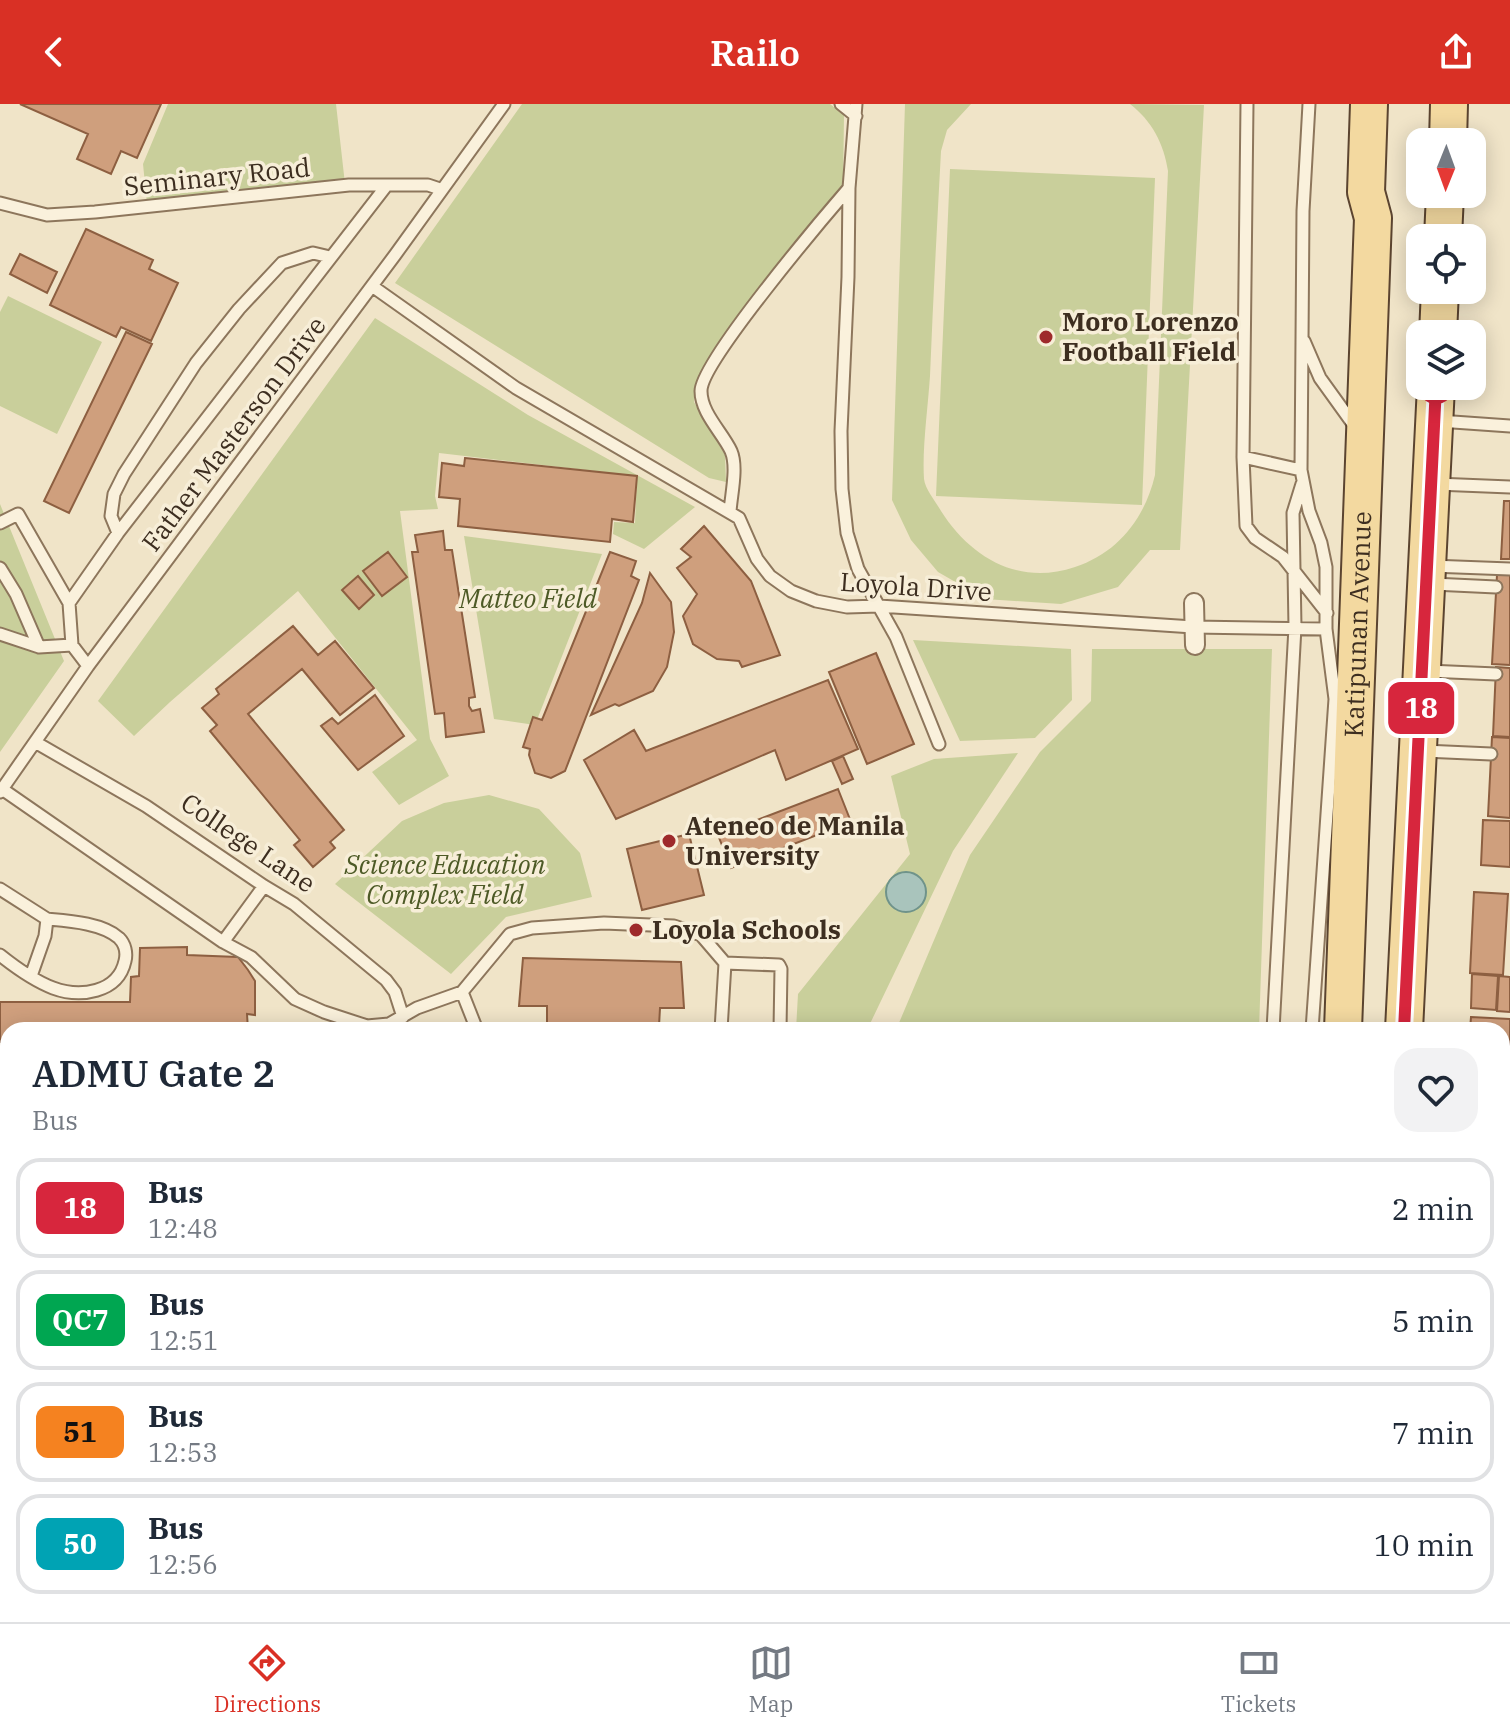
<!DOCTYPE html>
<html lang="en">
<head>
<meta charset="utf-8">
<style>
	:root { --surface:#fff; --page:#f2f2f3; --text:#1f2937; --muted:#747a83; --line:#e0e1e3; --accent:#d93025 }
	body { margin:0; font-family:"IBM Plex Serif",serif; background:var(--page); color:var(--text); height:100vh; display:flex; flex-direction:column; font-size:30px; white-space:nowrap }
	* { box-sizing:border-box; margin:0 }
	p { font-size:26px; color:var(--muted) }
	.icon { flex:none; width:44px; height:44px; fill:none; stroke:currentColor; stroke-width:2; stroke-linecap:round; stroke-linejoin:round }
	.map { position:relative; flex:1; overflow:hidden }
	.side { position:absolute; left:0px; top:918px; width:1510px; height:600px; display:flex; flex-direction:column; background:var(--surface); border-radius:24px 24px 0 0; box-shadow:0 4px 20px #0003 }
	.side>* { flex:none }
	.badge { padding:0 16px; border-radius:12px; font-size:28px; line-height:52px }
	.needle { width:52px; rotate:181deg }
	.tools { position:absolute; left:1406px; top:24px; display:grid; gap:16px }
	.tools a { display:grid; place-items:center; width:80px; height:80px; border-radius:16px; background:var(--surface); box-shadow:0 4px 20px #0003; font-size:40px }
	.map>.badge { position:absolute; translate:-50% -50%; box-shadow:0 0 0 4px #fff }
	.round { display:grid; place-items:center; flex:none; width:84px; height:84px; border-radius:24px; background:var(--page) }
	.overview { display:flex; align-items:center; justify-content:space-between; height:136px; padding:0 32px }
	h1 { font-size:38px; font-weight:600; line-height:60px }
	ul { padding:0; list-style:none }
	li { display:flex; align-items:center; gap:24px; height:100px; margin:0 16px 12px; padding:0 16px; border:4px solid var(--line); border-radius:24px }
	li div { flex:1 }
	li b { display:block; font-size:30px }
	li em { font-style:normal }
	li .badge { min-width:88px; font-weight:700; text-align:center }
	header { display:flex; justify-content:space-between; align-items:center; height:104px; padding:0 32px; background:var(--accent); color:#fff; font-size:36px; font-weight:600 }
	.menu { display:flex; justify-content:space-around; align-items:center; height:112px; border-top:2px solid var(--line); background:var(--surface); font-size:22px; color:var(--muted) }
	.menu a { display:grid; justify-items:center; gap:4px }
	.menu .selected { color:var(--accent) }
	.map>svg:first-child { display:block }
	.green { fill:#c9cf9b }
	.water { fill:#a9c4bc; stroke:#6f938a; stroke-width:2 }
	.building { fill:#cf9f7d; stroke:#8d5f41; stroke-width:2 }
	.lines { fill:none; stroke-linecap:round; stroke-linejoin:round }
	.service-casing { stroke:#8d765c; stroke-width:15 }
	.pedestrian-casing { stroke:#8d765c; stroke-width:22 }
	.minor-casing { stroke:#8d765c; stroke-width:26 }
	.primary-casing { stroke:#5b4430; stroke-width:40 }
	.service { stroke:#faf1dc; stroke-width:11 }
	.pedestrian { stroke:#faf1dc; stroke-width:18 }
	.minor { stroke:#faf1dc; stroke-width:22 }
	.primary { stroke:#f3d9a0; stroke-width:36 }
	.line-casing { stroke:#fff; stroke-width:18 }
	.line { stroke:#d7263d; stroke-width:12 }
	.poi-dot { fill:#9e2a2b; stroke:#f7eed8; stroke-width:3 }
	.stop-dot { fill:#fff; stroke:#d7263d; stroke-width:4 }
	.labels { text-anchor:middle; stroke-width:7; stroke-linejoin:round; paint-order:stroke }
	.street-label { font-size:26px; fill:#3d2e20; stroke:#f7eed8 }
	.poi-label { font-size:26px; font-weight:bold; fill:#3d2e20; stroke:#f7eed8; text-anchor:start }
	.park-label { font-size:26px; font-style:italic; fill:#4d5a26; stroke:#f7eed8 }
</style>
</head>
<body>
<header><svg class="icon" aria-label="back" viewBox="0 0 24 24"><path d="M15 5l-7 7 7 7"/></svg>Railo<svg class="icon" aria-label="share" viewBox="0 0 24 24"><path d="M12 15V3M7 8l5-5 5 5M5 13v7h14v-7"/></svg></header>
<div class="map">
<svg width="1510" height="1518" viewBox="0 0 1510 1518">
	<rect width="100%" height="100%" fill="#f0e4c8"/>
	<path class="green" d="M168 0H336L345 80 147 100 143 60Z
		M522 0H830L844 11 843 85 697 278 694 298 725 351 726 378 709 374 395 179Z
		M905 0H971L947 26 941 47C937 122 933 197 930 272 928 303 922 345 924 375 925 385 936 398 941 407 971 454 1019 482 1075 463 1118 449 1145 414 1155 371L1168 67C1164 40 1152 17 1130 0L1204 1 1180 446H1150L1118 483 1061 500 985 495 938 468 911 436 892 396Z
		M950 65 1155 74 1142 401 936 392Z
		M8 192 102 238 57 330 0 302V208Z
		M375 214 528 311 695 403 644 445 613 430 614 418 635 419 637 372 439 349 435 392 438 405 400 407 430 635 449 672 399 701 372 668 417 636 298 487 170 598 134 632 98 597Z
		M0 400 64 557 0 648Z
		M464 432 602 450 535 621 494 615Z
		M913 536 1071 545 1072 596 1035 634 960 637Z
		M1092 545H1272L1259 926H896L970 751 1040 648 1091 597Z
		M1018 649 953 747 867 926H796L798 890 910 750 891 672 934 655Z
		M489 691 539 705 580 749 592 793 506 813 451 870 335 780 402 717 444 699Z
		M466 1510H861L865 1518H466Z"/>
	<path class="water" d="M886 788a20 20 0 1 1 40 0a20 20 0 1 1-40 0Z"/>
	<path class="building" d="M20 0H161L137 54 121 47 111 70 77 55 88 30Z
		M86 125 153 156 149 165 178 179 151 237 121 223 116 233 50 201Z
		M20 150 57 168 47 189 10 170Z
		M126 228 152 240 69 409 44 397Z
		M465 354 637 372 633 418 612 415 610 438 458 422 460 395 439 393 442 359 464 362Z
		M1504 397H1510V455H1501Z
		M704 422 751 477 780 551 742 563 739 557 717 555 693 540 683 512 697 490 677 464 691 453 681 445Z
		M443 427 445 446H452L475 593 469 594V602L472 607 480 605 484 628 446 633 444 609 435 610 412 448H418L415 431Z
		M388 448 407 473 382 492 363 467Z
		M610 448 636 457 631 472 639 476 565 667 551 674 535 669 529 651 530 645 523 643 533 613 542 616Z
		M650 469 671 498 674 528 667 563 653 587 619 602 615 600 591 611 642 499Z
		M1497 471H1510V561L1492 560Z
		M358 472 374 491 359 505 342 486Z
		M293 522 318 551 335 537 374 584 340 611 302 565 248 610 344 726 330 738 335 744 313 763 294 741 300 736 210 627 217 621 202 604 219 590 216 585Z
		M876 549 914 640 867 660 829 568Z
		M1496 563 1510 564V633L1493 632Z
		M828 576 858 645 786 676 775 646 616 715 584 656 634 626 646 647Z
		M375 591 404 632 358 666 321 622 332 614 338 620Z
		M1492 633 1510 634V714L1488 712Z
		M843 652 853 675 842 680 832 657Z
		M838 685 851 718 731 764 718 731Z
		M1483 716 1510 717V763L1481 761Z
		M689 730 704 791 642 806 627 745Z
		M1474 788 1508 790 1503 871 1470 869Z
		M187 843V851L238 853 248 866 255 877V911L247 910 248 926H8V938H0V898H130L131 873 139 872 140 844Z
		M523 854 681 858 684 904H660L659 922 685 923 684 926H521L520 919H547V902H519Z
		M1472 870 1498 872 1496 906 1471 904Z
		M1499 872 1510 873V908L1497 907Z
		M1471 913 1510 915V951L1502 950V926H1470Z
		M1502 953 1510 954V1037H1502Z
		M1502 1037H1510V1074L1502 1073Z
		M0 1064H8V1106L0 1105Z
		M1502 1128H1510V1165H1502Z
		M1502 1168H1510V1195H1502Z
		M1502 1198 1510 1199V1264H1502Z
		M0 1214 8 1219V1278L0 1274Z
		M1502 1270H1510V1340H1502Z
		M1502 1347H1510V1435L1502 1437Z
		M1502 1500 1505 1503 1510 1500V1518H1500L1496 1510H1502Z
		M513 1510H648V1518H512Z
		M723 1510H834L838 1518H711Z
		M1426 1510H1472L1475 1518H1422Z"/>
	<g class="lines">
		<g class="service-casing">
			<path id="service" d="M841 0 856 12
				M856 0 849 84 848 173 841 327 842 385 847 429 858 465 896 533 939 640
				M1247 0 1243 353 1246 422 1255 434 1283 453 1327 509
				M1309 0 1303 107 1301 366 1309 407 1321 439 1326 463V525L1335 595 1312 926
				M0 99 47 111 95 108 349 81H428L440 85
				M372 182 516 284 739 414 757 455 770 472 791 487 816 497 847 503 879 502 1193 523 1326 525
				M1304 237 1320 274 1356 324
				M1439 317 1510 322
				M1243 353 1301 366
				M1436 380 1510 383
				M730 408C731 391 738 363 731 347 722 328 701 309 701 287 701 258 824 113 849 84
				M0 419 18 410 69 499 72 541 88 562
				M118 429 111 412 114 390 124 370 196 259 239 205 282 159 313 149 330 153
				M1431 462 1510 465
				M0 464 16 490 39 543
				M1433 480 1496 483
				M69 499 118 429 387 81
				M0 530 39 543 72 541
				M1428 567 1496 570
				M35 638 146 702 264 782 294 800 386 876 395 888 403 913
				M1424 647 1491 650
				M2 685 223 838 251 853 295 895 324 908 367 922 389 920 417 904 462 888 510 830 532 824 604 819 674 822 701 831 725 859 721 926
				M0 688 88 562 395 151 504 0
				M0 785 47 815
				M223 838 264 782
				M0 851C15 863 35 877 53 884 80 894 118 889 125 857 127 849 125 840 119 834 102 819 69 817 47 815L45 832 31 872
				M725 859 779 861 781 865 780 926
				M462 888 477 926
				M1273 926 1295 523 1293 409 1302 380
				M1502 1119 1510 1120
				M1502 1265H1510
				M0 1357 8 1362
				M0 1494 8 1480
				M142 1510 156 1518
				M266 1510 280 1518
				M43 1518 47 1510
				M938 1518 952 1510
				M1010 1518 1026 1510"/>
		</g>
		<g class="pedestrian-casing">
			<path id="pedestrian" d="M1194 499 1195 541
				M462 1510V1518"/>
		</g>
		<g class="minor-casing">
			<path id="minor" d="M1502 1460 1510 1458"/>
		</g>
		<g class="primary-casing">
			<g id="primary">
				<path d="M1448 38 1449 0"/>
				<path d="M1443 134 1445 90"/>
				<path d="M1438 230 1440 186"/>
				<path id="s1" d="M1343 926 1373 114 1366 88 1369 0"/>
				<path d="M1404 926 1436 282"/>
				<path d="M1316 1518 1317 1510"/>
				<path d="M1364 1518V1510"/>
			</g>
		</g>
		<use href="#service" class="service"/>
		<use href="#pedestrian" class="pedestrian"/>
		<use href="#minor" class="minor"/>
		<use href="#primary" class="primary"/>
	</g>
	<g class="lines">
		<g class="line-casing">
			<path id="line" d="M1404 926 1436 282"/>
		</g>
		<use href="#line" class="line"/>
	</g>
	<g class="poi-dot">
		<circle cx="1046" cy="233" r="8"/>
		<circle cx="669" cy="737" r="8"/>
		<circle cx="636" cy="826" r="8"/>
	</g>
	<circle class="stop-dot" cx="1436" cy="282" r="16"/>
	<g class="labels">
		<g class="street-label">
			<text transform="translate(217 73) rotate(-6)" y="9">Seminary Road</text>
			<text transform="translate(234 330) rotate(-53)" y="9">Father Masterson Drive</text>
			<text transform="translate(916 483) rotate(4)" y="9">Loyola Drive</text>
			<text dy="9" stroke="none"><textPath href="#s1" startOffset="406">Katipunan Avenue</textPath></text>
			<text transform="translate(248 739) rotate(34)" y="9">College Lane</text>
		</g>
		<g class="poi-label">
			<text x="1062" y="227">Moro Lorenzo<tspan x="1062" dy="30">Football Field</tspan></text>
			<text x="685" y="731">Ateneo de Manila<tspan x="685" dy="30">University</tspan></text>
			<text x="652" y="835">Loyola Schools</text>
		</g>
		<g class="park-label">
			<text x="528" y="504">Matteo Field</text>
			<text x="445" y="770">Science Education<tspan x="445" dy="30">Complex Field</tspan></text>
		</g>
	</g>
</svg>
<div class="tools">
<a><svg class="needle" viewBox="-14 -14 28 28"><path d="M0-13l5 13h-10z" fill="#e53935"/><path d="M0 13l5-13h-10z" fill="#747a83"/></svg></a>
<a><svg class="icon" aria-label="locate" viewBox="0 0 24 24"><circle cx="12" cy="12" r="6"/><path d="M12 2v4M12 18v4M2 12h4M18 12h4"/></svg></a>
<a><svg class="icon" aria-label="layers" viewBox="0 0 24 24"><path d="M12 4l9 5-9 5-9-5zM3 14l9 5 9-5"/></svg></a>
</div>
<b class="badge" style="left:1421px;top:604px;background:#d7263d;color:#fff">18</b>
<section class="side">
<div class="overview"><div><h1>ADMU Gate 2</h1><p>Bus</p></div><a class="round"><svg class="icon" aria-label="heart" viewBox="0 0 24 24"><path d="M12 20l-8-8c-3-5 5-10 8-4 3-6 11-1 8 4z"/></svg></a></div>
<ul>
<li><span class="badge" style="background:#d7263d;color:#fff">18</span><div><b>Bus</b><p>12:48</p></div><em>2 min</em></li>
<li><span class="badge" style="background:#00a651;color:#fff">QC7</span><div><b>Bus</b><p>12:51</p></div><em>5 min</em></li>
<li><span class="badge" style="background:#f58220;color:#111">51</span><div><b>Bus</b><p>12:53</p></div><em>7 min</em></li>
<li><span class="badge" style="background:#00a3b4;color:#fff">50</span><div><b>Bus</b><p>12:56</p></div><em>10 min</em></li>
</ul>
</section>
</div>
<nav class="menu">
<a class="selected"><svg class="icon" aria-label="directions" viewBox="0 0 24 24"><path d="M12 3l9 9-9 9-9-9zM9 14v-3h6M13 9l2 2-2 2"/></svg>Directions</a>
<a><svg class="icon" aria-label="map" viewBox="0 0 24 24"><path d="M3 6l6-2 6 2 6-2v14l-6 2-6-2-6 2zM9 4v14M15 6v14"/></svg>Map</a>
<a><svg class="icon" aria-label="tickets" viewBox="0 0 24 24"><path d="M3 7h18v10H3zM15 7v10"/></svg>Tickets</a>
</nav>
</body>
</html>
